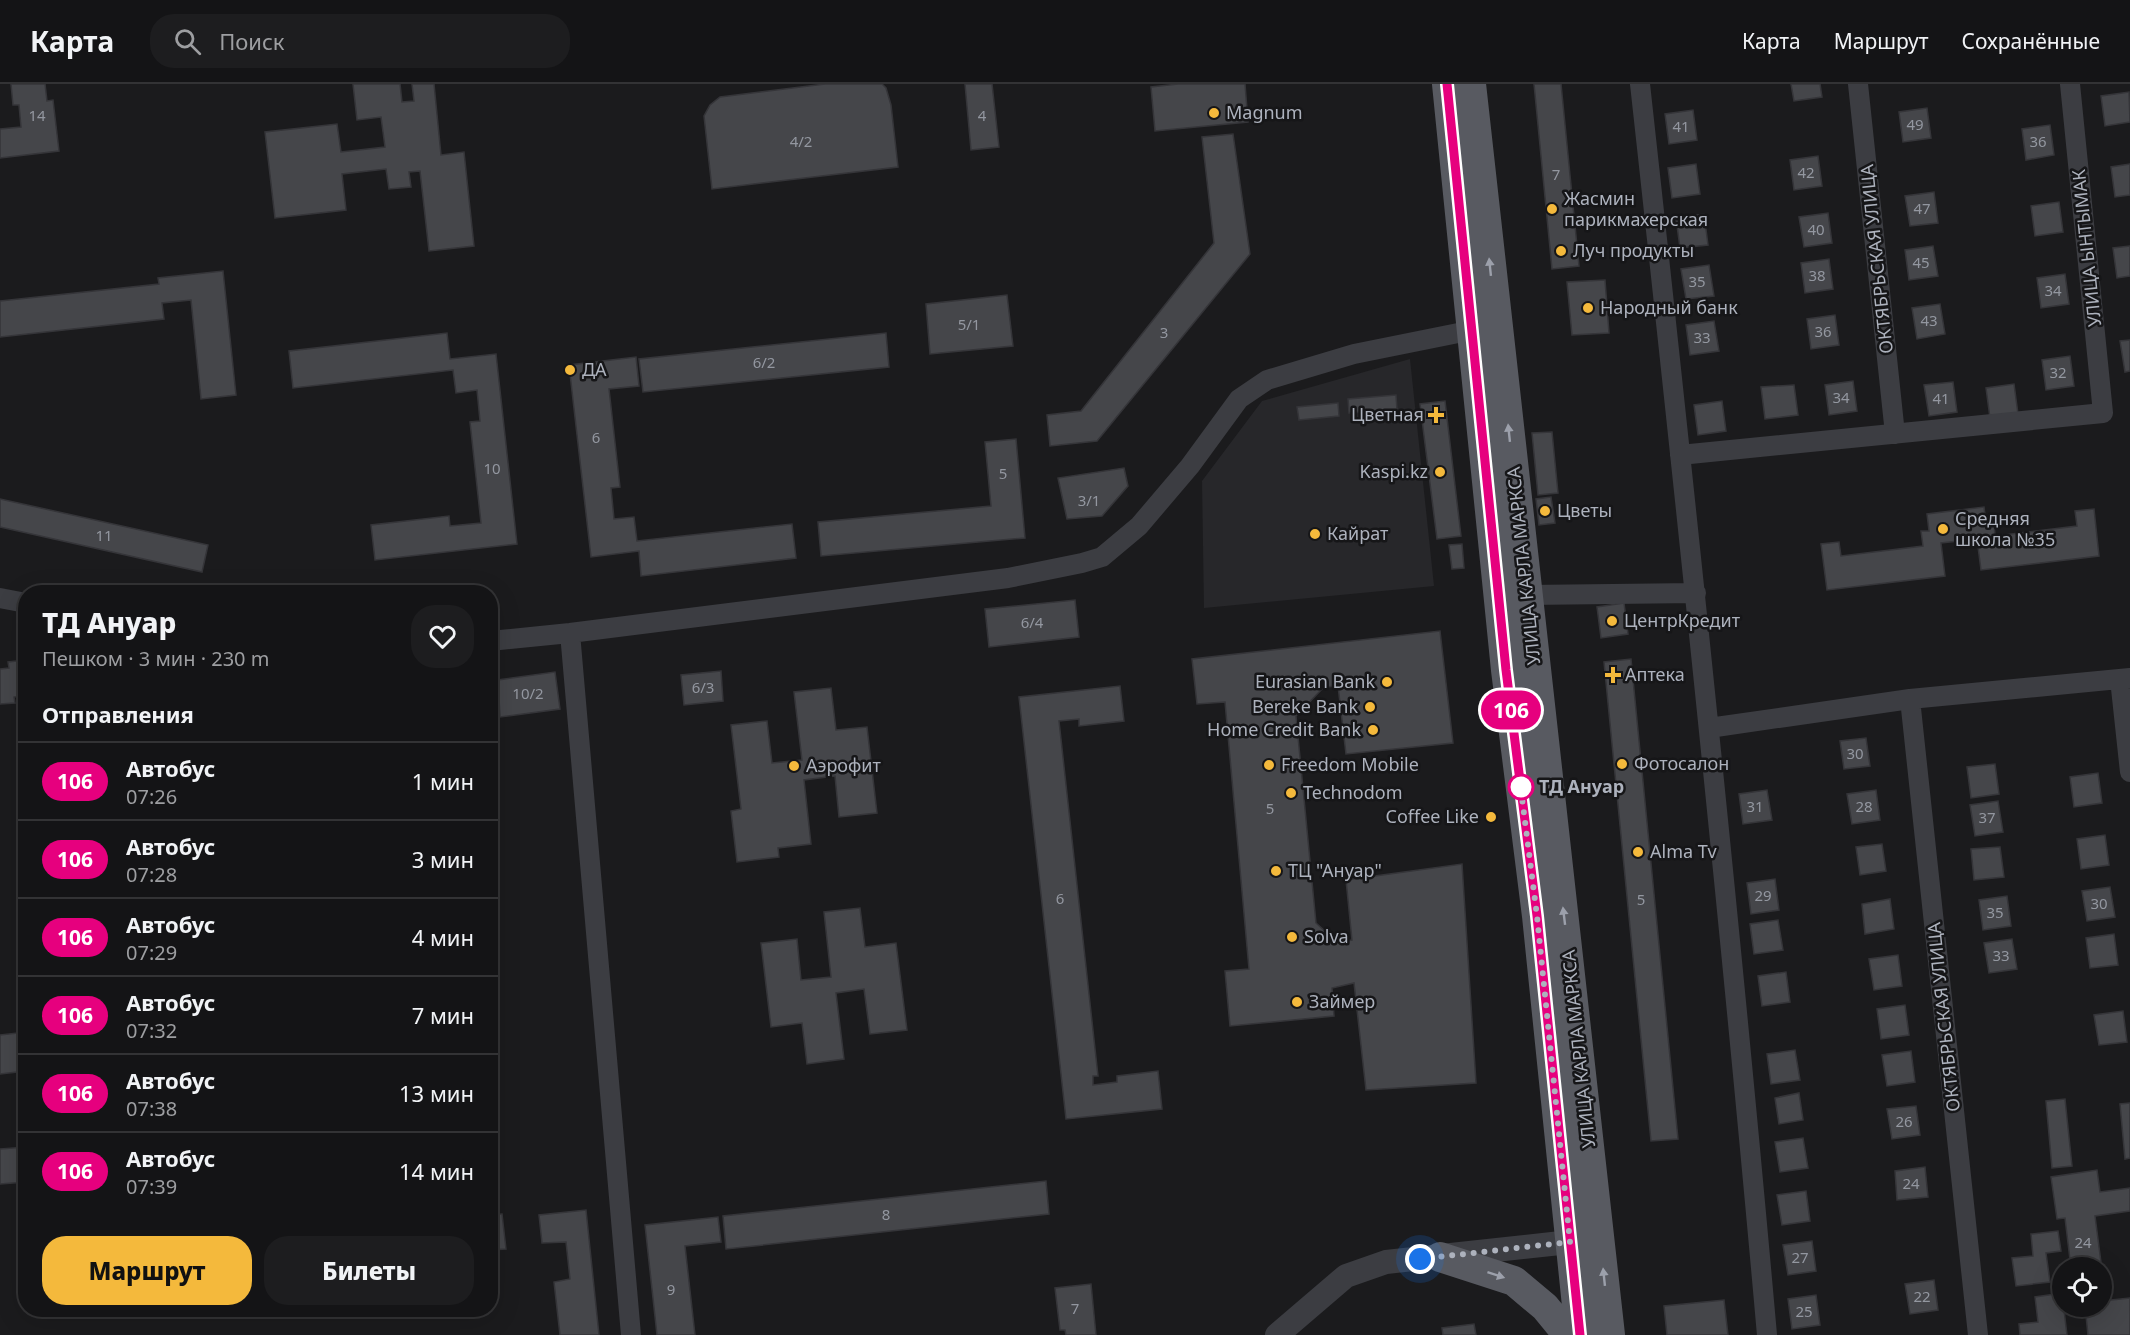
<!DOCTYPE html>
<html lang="ru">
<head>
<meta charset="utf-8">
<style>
	:root { --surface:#141416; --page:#1d1d1f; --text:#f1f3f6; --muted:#9d9ea1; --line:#333335; --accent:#f4b93c }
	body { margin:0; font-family:"Noto Sans",sans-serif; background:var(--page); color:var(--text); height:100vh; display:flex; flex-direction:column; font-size:22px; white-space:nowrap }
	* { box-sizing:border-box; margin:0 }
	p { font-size:20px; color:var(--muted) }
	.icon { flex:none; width:33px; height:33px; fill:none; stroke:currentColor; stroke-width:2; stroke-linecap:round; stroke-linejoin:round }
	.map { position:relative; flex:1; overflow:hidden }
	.sheet { position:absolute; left:18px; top:501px; width:480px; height:732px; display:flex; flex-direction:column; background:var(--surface); border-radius:24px; box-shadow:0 6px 24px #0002,0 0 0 2px var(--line) }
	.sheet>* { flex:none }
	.badge { padding:0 12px; border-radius:20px; font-size:21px; line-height:39px }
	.tools { position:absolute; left:2052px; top:1173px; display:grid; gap:12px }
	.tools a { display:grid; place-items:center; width:60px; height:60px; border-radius:50%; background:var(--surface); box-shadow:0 6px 24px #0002,0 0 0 2px var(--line); font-size:30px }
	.you { position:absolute; width:30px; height:30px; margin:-15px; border:4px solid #fff; border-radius:50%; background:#1a73e8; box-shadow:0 0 0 9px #1a73e833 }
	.map>.badge { position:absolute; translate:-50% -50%; box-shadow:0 0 0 3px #fff }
	h2 { padding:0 24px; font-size:22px; line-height:54px }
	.round { display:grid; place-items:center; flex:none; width:63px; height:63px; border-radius:24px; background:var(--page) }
	.head { display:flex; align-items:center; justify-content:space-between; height:102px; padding:0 24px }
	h1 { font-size:28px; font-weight:800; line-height:45px }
	.action { display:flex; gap:12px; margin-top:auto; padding:12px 24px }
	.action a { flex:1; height:69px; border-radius:24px; background:var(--accent); color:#111; font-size:24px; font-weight:800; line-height:69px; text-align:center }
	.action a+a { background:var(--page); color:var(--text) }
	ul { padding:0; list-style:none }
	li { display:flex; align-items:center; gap:18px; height:78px; padding:0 24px; border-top:2px solid var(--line) }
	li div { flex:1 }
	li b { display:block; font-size:22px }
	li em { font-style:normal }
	li .badge { min-width:66px; font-weight:700; text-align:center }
	header { display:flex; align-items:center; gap:36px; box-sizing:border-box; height:84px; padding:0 30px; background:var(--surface); border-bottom:2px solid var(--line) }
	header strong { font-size:28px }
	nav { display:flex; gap:33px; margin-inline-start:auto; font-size:21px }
	.search { width:420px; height:54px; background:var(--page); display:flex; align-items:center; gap:15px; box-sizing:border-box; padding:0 21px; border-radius:24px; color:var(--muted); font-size:22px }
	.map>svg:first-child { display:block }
	.built { fill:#27272a }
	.building { fill:#45464a; stroke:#353539; stroke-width:1.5 }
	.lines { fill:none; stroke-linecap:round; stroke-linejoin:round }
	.minor { stroke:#3c3d42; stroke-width:20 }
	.tertiary { stroke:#3c3d42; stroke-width:24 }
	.primary { stroke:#585a61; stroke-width:30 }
	.oneway { fill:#9ca0ab }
	.line-casing { stroke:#fff; stroke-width:14 }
	.line { stroke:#e6007e; stroke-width:9 }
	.walk { stroke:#adb2bd; stroke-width:6; stroke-dasharray:0 10.8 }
	.poi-dot { fill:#f4b93c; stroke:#161618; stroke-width:2 }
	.stop-dot { fill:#fff; stroke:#e6007e; stroke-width:3 }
	.labels { text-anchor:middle; stroke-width:5; stroke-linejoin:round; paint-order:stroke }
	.number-label { font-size:15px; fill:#9397a0 }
	.poi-label { font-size:18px; fill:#adb2bd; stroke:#161618; text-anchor:start }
	.street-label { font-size:18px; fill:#adb2bd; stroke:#161618 }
	.stop-label { font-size:18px; font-weight:bold; fill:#adb2bd; stroke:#161618; text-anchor:start }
</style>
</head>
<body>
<header>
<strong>Карта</strong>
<div class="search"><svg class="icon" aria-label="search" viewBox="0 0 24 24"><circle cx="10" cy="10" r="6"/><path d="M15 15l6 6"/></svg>Поиск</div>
<nav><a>Карта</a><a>Маршрут</a><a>Сохранённые</a></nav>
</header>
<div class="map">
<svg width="2130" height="1251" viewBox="0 0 2130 1251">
	<rect width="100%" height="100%" fill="#1b1b1d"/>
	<path class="built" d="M1410 275 1434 502 1204 524 1202 397 1262 317Z"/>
	<path class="building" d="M11 0H45L47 17 53 16 59 67 0 74V45L21 43 19 21H13Z
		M353 0H400L402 18 414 17 412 0H434L441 71 464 68 474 162 429 167 420 87 409 88 411 103 389 105 386 85 342 90 346 126 275 134 265 48 337 40 341 68 385 63 381 33 357 36Z
		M825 0H882L886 4 891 21 898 83 712 105 704 32 710 21 720 13Z
		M965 0H992L999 63 971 66Z
		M1178 0H1245L1248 38 1155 47 1151 3Z
		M1534 0H1561L1579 182 1552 185Z
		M1791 0H1820L1822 13 1794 17Z
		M2129 8 2130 38 2105 42 2101 12Z
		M1927 24 1931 54 1903 58 1899 28Z
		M1693 26 1697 56 1669 60 1665 30Z
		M2050 41 2054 71 2026 76 2022 45Z
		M1233 50 1250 170 1097 357 1050 362 1047 331 1081 327 1214 159 1202 53Z
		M1818 72 1822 102 1794 106 1790 76Z
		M1696 80 1700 110 1672 114 1668 84Z
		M2130 80V111L2115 113 2111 83Z
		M1934 108 1938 139 1910 142 1905 112Z
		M2059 118 2063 148 2035 152 2031 122Z
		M1828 129 1832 159 1804 163 1799 133Z
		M1704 130 1708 161 1680 164 1676 134Z
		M1933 162 1938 192 1909 196 1905 166Z
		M2130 162V192L2117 194 2113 164Z
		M1829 175 1833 205 1805 209 1801 179Z
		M1709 181 1714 212 1686 215 1681 185Z
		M223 187 236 311 201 315 191 216 162 219 164 235 0 253V217L159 200 158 194Z
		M2065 190 2069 220 2041 224 2037 194Z
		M1605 196 1609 249 1572 251 1567 198Z
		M1007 211 1013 262 930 270 926 220Z
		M1940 220 1945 250 1917 255 1912 224Z
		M1835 231 1839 261 1811 265 1807 235Z
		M1714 237 1719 267 1690 271 1686 241Z
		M447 249 450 275 496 270 517 460 375 476 371 441 449 432 450 442 481 439 470 338 480 337 477 306 456 309 453 286 293 304 289 267Z
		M886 249 889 283 643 308 639 275Z
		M2130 256V287L2125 288 2120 257Z
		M2070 272 2074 302 2046 306 2042 276Z
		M636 273 639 302 609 305 620 403 611 404 614 435 634 433 637 457 792 440 796 474 641 492 639 467 591 473 569 281Z
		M1853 297 1857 327 1829 331 1825 301Z
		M1953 298 1957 328 1929 332 1924 301Z
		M2014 300 2018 330 1990 334 1986 304Z
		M1794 301 1798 331 1765 335 1761 303Z
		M1396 311 1397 326 1349 329 1348 315Z
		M1445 317 1461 452 1437 455 1420 320Z
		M1722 317 1726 347 1698 351 1694 321Z
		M1338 319 1339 332 1299 336 1297 323Z
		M1552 348 1558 409 1538 411 1532 349Z
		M1016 355 1025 454 821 472 818 438 991 422 985 358Z
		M1124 384 1128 402 1102 432 1067 435 1058 394Z
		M1551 413 1555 439 1539 441 1536 415Z
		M0 415 208 461 202 488 0 443Z
		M1984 423 1986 439 1994 438 1995 452 2077 442 2075 427 2094 425 2099 472 1981 486 1977 455 1941 459 1945 492 1827 506 1821 460 1839 458 1841 472 1923 462 1921 447H1929L1927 430Z
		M1462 460 1464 484 1452 485 1449 461Z
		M1075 516 1079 553 989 563 985 525Z
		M1624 519 1628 550 1601 554 1597 523Z
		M1440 547 1453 659 1346 670 1338 602 1324 603 1296 632 1316 839 1328 850 1331 859 1352 856 1346 796 1462 780 1476 999 1366 1006 1354 899 1332 904 1334 932 1230 942 1225 887 1249 885 1225 618 1197 620 1192 575Z
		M1631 575 1678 1055 1651 1057 1604 578Z
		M26 576V611L14 613 15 619 0 620V585L9 584 8 578Z
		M721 587 723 617 684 621 681 591Z
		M555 588 560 625 500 633 498 596Z
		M1120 602 1124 637 1079 642V635L1059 637 1098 992H1093V1001L1117 998V992L1158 987 1162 1025 1066 1035 1019 613Z
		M831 604 836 646 867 643 877 729 839 733 835 692 804 696 811 760 778 764 779 773 737 778 731 727 741 725 731 641 767 637 772 679 802 676 794 608Z
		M1866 654 1870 682 1844 685 1840 657Z
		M1995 680 1999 710 1971 714 1967 683Z
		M2098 689 2102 719 2074 723 2070 693Z
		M1767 706 1772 736 1743 740 1739 710Z
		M1876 706 1880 736 1852 740 1847 710Z
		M1998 717 2003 748 1975 752 1970 721Z
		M2105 751 2109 781 2081 785 2077 755Z
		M1882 760 1886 787 1860 791 1856 763Z
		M2000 763 2004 793 1974 796 1971 765Z
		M1775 795 1779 826 1751 830 1747 799Z
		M2110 803 2115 833 2087 837 2082 807Z
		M2007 812 2011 842 1983 846 1979 816Z
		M1890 815 1894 845 1865 850 1862 820Z
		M860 824 865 863 896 859 907 946 870 950 864 905 836 909 844 975 807 980 802 939 771 943 761 859 797 855 801 896 831 893 824 828Z
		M1778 836 1783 866 1754 870 1750 840Z
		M2114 850 2118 881 2090 884 2086 854Z
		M2012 855 2017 885 1989 889 1984 859Z
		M1898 871 1902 902 1874 906 1869 875Z
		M1786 888 1790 918 1762 922 1758 892Z
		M1905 921 1909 951 1881 955 1877 925Z
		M2123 927 2127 958 2099 961 2094 931Z
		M26 948V987L0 990V951Z
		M1795 966 1800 996 1771 1000 1767 970Z
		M1911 967 1915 998 1887 1002 1882 971Z
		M1799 1009 1803 1036 1779 1040 1775 1014Z
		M2065 1015 2072 1082 2052 1084 2046 1017Z
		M2130 1019V1074L2125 1075 2120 1020Z
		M1916 1022 1920 1051 1892 1055 1887 1025Z
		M1803 1054 1808 1084 1780 1088 1775 1058Z
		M26 1063V1098L0 1100V1065Z
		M1925 1083 1928 1113 1897 1116 1895 1087Z
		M2097 1086 2100 1108 2130 1104V1127L2095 1132 2103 1194 2102 1195V1184H2071L2065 1134 2057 1135 2051 1093Z
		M1046 1097 1049 1130 726 1165 723 1132Z
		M1806 1107 1810 1137 1782 1141 1777 1111Z
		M586 1126 599 1251H560L554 1198 570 1195 566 1158 542 1159 539 1131Z
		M502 1130 506 1165 490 1166V1131Z
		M718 1133 721 1158 685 1162 695 1251H657L645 1141Z
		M2058 1147 2061 1167 2046 1169 2050 1198 2016 1202 2012 1174 2033 1172 2031 1150Z
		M1812 1157 1816 1187 1788 1191 1783 1161Z
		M1934 1196 1938 1226 1910 1230 1905 1200Z
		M1091 1200 1096 1251H1066L1065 1246H1060L1055 1204Z
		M2062 1209 2067 1251H2020L2019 1240 2038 1238 2035 1213Z
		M1816 1211 1820 1241 1792 1245 1788 1215Z
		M2130 1214V1251H2088L2085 1222H2102V1217Z
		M1724 1216 1728 1251H1667L1664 1222Z
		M1474 1240 1476 1251H1443L1442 1244Z"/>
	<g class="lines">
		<path class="minor" d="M1640 0C1686 417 1730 833 1767 1251
			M1858 0 1895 350
			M1680 371 2103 329 2070 0
			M1527 511 1696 509
			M0 514 26 519
			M570 549 631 1251
			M490 557 570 549 1008 494 1082 479 1102 473 1139 442 1190 382 1239 315 1267 296 1354 270 1483 244
			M2120 595 2130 688
			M1910 615 1978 1251
			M1709 644 1910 615 2130 594"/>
		<path class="tertiary" d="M1277 1251 1346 1192 1386 1178 1588 1156"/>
		<path class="primary" d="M1447 0 1506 586 1537 832 1580 1251
			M1471 0C1515 417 1566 834 1610 1251
			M1440 1173 1514 1197 1545 1223 1568 1251"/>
	</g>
	<defs><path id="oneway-solid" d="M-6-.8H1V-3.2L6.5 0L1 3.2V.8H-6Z" transform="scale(1.5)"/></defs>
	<g class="oneway">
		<use href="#oneway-solid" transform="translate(1490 183) rotate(-96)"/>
		<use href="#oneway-solid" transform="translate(1509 349) rotate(-96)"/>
		<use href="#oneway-solid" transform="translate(1564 832) rotate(-97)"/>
		<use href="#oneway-solid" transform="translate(1496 1191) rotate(18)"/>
		<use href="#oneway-solid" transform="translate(1604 1193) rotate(-96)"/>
	</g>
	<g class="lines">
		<g class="line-casing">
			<path id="line" d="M1447 0 1506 586 1537 832 1580 1251"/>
		</g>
		<use href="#line" class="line"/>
		<path class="walk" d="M1420 1175 1570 1158 1537 832 1520 698 1521 703"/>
	</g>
	<g class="poi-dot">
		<circle cx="1214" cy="29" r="6"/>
		<circle cx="1552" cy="125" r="6"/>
		<circle cx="1561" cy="167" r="6"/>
		<circle cx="1588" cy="224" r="6"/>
		<circle cx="570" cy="286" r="6"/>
		<path d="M1433 322h6v6h6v6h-6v6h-6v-6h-6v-6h6z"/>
		<circle cx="1440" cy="388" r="6"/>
		<circle cx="1545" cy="427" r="6"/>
		<circle cx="1943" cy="445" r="6"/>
		<circle cx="1315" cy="450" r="6"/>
		<circle cx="1612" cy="537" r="6"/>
		<path d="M1610 582h6v6h6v6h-6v6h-6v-6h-6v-6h6z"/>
		<circle cx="1387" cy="598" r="6"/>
		<circle cx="1370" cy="623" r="6"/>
		<circle cx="1373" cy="646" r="6"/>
		<circle cx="1622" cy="680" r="6"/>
		<circle cx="1269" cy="681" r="6"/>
		<circle cx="794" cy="682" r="6"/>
		<circle cx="1291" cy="709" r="6"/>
		<circle cx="1491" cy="733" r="6"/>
		<circle cx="1638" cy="768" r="6"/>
		<circle cx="1276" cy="787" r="6"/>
		<circle cx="1292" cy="853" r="6"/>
		<circle cx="1297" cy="918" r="6"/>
	</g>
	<circle class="stop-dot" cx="1521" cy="703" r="12"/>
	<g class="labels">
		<g class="number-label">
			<text x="37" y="37">14</text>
			<text x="982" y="37">4</text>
			<text x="1915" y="46">49</text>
			<text x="1681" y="48">41</text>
			<text x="801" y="63">4/2</text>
			<text x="2038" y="63">36</text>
			<text x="1806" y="94">42</text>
			<text x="1556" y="96">7</text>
			<text x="1922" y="130">47</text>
			<text x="1816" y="151">40</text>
			<text x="1921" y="184">45</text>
			<text x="1817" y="197">38</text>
			<text x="1697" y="203">35</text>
			<text x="2053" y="212">34</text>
			<text x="1929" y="242">43</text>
			<text x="969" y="246">5/1</text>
			<text x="1823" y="253">36</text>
			<text x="1164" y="254">3</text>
			<text x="1702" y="259">33</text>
			<text x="764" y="284">6/2</text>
			<text x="2058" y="294">32</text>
			<text x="1841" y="319">34</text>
			<text x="1941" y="320">41</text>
			<text x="596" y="359">6</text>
			<text x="492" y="390">10</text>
			<text x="1003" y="395">5</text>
			<text x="1089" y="422">3/1</text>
			<text x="104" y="457">11</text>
			<text x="1032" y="544">6/4</text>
			<text x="703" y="609">6/3</text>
			<text x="528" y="615">10/2</text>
			<text x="1855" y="675">30</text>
			<text x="1755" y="728">31</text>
			<text x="1864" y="728">28</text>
			<text x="1270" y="730">5</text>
			<text x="1987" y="739">37</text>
			<text x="1763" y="817">29</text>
			<text x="1060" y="820">6</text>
			<text x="1641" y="821">5</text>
			<text x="2099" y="825">30</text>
			<text x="1995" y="834">35</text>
			<text x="2001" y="877">33</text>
			<text x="1904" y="1043">26</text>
			<text x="1911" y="1105">24</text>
			<text x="886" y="1136">8</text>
			<text x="2083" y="1164">24</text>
			<text x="1800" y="1179">27</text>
			<text x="671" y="1211">9</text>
			<text x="1922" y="1218">22</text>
			<text x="1075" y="1230">7</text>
			<text x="1804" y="1233">25</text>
		</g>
		<g class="poi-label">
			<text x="1226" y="35">Magnum</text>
			<text x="1564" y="121">Жасмин<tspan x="1564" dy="21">парикмахерская</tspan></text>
			<text x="1573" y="173">Луч продукты</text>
			<text x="1600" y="230">Народный банк</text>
			<text x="582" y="292">ДА</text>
			<text x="1424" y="337" text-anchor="end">Цветная</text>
			<text x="1428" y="394" text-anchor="end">Kaspi.kz</text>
			<text x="1557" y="433">Цветы</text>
			<text x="1955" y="441">Средняя<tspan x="1955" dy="21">школа №35</tspan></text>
			<text x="1327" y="456">Кайрат</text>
			<text x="1624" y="543">ЦентрКредит</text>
			<text x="1625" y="597">Аптека</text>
			<text x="1375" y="604" text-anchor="end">Eurasian Bank</text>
			<text x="1358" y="629" text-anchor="end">Bereke Bank</text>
			<text x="1361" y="652" text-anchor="end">Home Credit Bank</text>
			<text x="1634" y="686">Фотосалон</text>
			<text x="1281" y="687">Freedom Mobile</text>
			<text x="806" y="688">Аэрофит</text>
			<text x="1303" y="715">Technodom</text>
			<text x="1479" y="739" text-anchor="end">Coffee Like</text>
			<text x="1650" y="774">Alma Tv</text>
			<text x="1288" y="793">ТЦ "Ануар"</text>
			<text x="1304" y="859">Solva</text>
			<text x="1309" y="924">Займер</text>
		</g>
		<g class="street-label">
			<text transform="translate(2087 164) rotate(-96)" y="6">УЛИЦА ЫНТЫМАК</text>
			<text transform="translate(1877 175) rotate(-96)" y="6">ОКТЯБРЬСКАЯ УЛИЦА</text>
			<text transform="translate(1524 482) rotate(-96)" y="6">УЛИЦА КАРЛА МАРКСА</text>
			<text transform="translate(1944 933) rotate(-96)" y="6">ОКТЯБРЬСКАЯ УЛИЦА</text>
			<text transform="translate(1579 965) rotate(-96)" y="6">УЛИЦА КАРЛА МАРКСА</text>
		</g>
		<g class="stop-label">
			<text x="1539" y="709">ТД Ануар</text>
		</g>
	</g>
</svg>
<div class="tools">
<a><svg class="icon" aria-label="locate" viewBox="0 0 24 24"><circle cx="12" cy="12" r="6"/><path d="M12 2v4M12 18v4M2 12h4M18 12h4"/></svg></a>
</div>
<div class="you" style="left:1420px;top:1175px"></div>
<b class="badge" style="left:1511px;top:626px;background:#e6007e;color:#fff">106</b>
<section class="sheet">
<div class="head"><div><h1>ТД Ануар</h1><p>Пешком · 3 мин · 230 m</p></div><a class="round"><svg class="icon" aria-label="heart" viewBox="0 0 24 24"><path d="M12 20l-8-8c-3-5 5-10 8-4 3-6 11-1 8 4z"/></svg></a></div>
<h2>Отправления</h2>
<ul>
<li><span class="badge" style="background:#e6007e;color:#fff">106</span><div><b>Автобус</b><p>07:26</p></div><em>1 мин</em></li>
<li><span class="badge" style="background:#e6007e;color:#fff">106</span><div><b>Автобус</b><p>07:28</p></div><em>3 мин</em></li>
<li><span class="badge" style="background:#e6007e;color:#fff">106</span><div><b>Автобус</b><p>07:29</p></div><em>4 мин</em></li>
<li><span class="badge" style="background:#e6007e;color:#fff">106</span><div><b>Автобус</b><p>07:32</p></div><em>7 мин</em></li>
<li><span class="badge" style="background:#e6007e;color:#fff">106</span><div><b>Автобус</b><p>07:38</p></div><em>13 мин</em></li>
<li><span class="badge" style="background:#e6007e;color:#fff">106</span><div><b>Автобус</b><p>07:39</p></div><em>14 мин</em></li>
</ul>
<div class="action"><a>Маршрут</a><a>Билеты</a></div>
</section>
</div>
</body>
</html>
